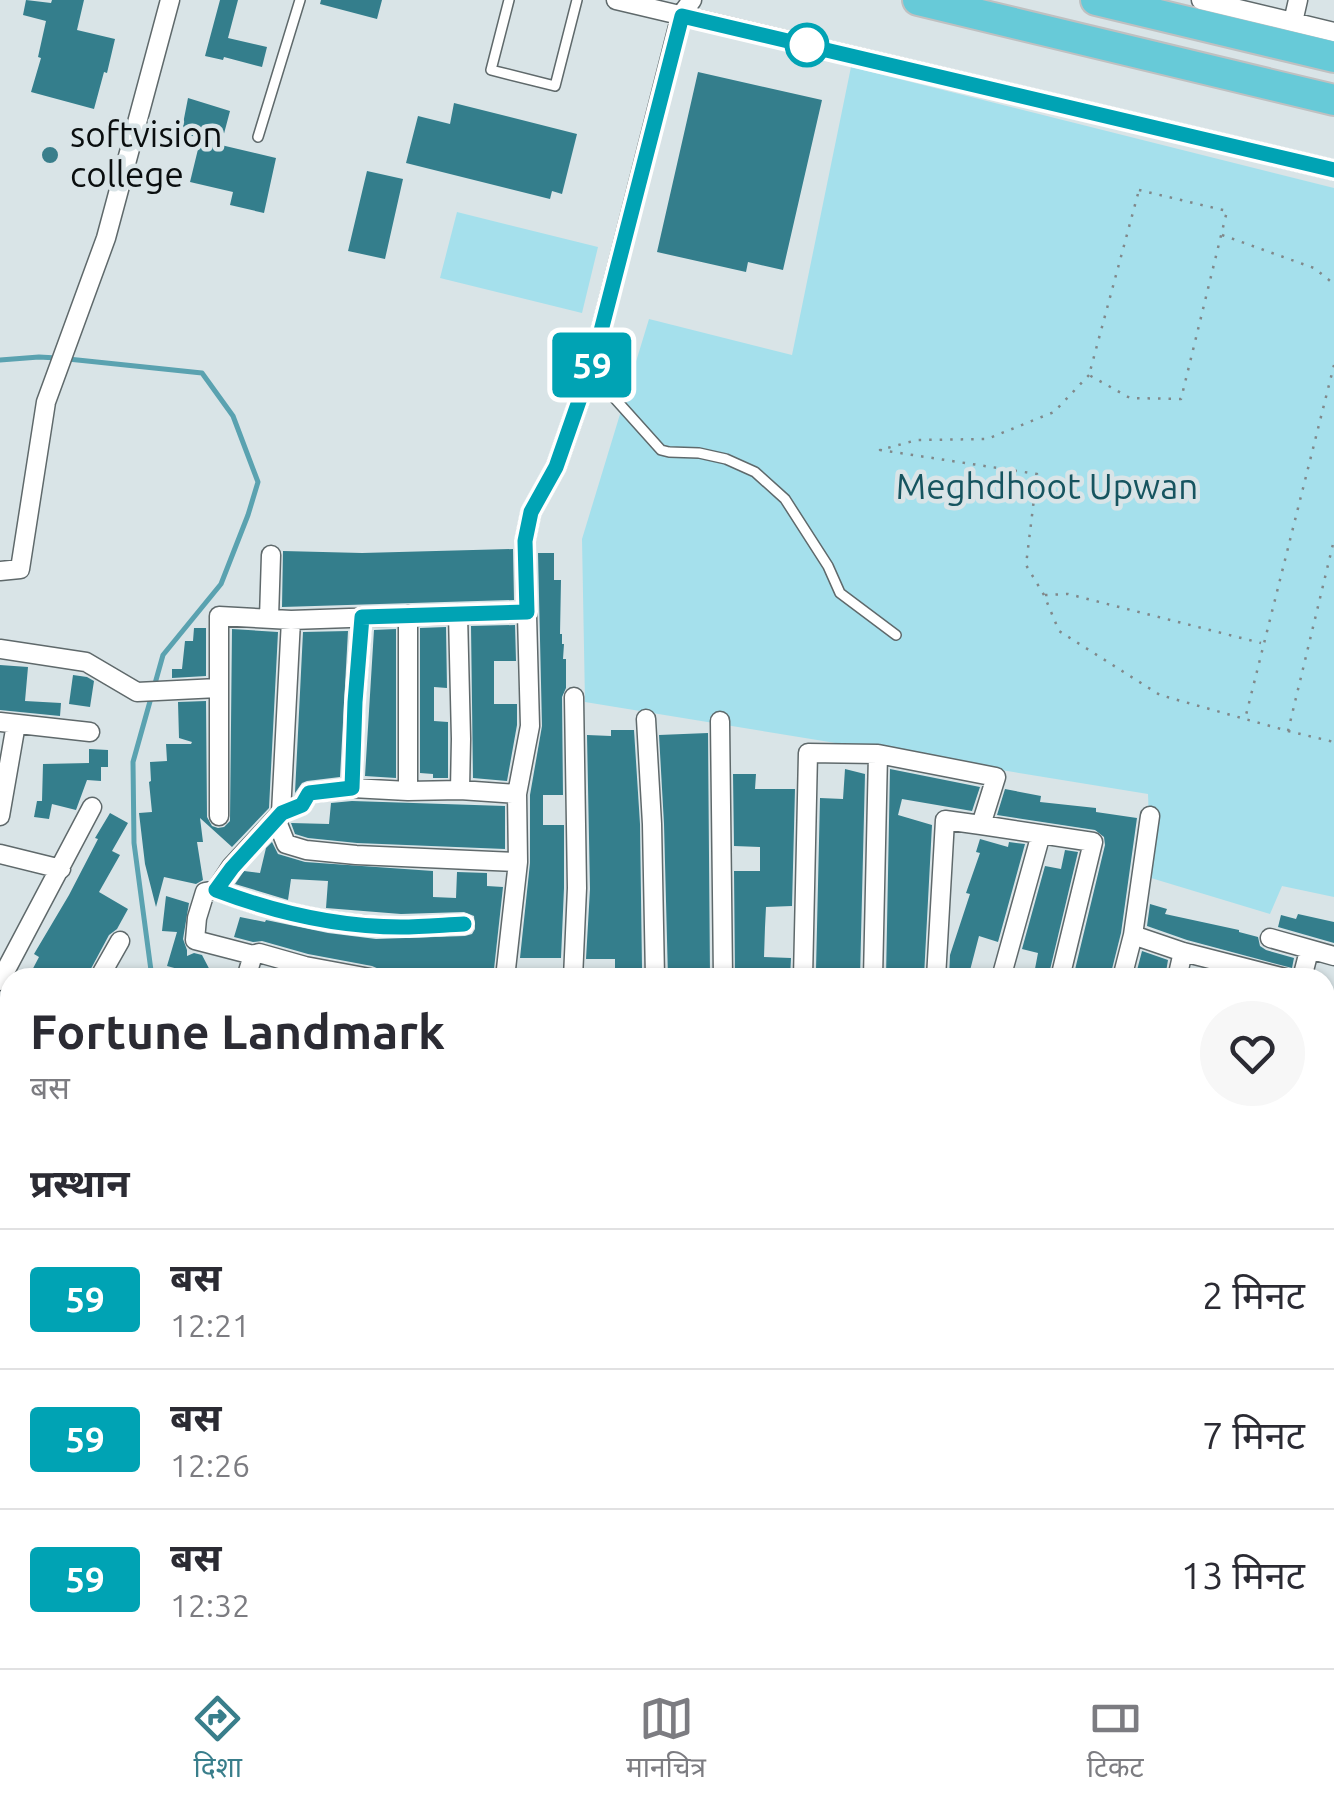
<!DOCTYPE html>
<html lang="hi">
<head>
<meta charset="utf-8">
<style>
	:root { --surface:#fff; --page:#f7f7f7; --text:#2b2b33; --muted:#7c7c81; --line:#e1e1e2; --accent:#397e8b }
	body { margin:0; font-family:Ubuntu,"Noto Sans Devanagari",sans-serif; background:var(--page); color:var(--text); height:100vh; display:flex; flex-direction:column; font-size:38px; white-space:nowrap }
	* { box-sizing:border-box; margin:0 }
	p { font-size:32px; color:var(--muted) }
	.icon { flex:none; width:55px; height:55px; fill:none; stroke:currentColor; stroke-width:2; stroke-linecap:round; stroke-linejoin:round }
	.map { position:relative; flex:1; overflow:hidden }
	.drawer { position:absolute; left:0px; top:968px; width:1335px; height:702px; display:flex; flex-direction:column; background:var(--surface); border-radius:30px 30px 0 0; box-shadow:0 2px 8px #0004 }
	.drawer>* { flex:none }
	.badge { padding:0 20px; border-radius:8px; font-size:35px; line-height:65px }
	.map>.badge { position:absolute; translate:-50% -50%; box-shadow:0 0 0 5px #fff }
	h2 { padding:0 30px; font-size:38px; line-height:90px }
	.round { display:grid; place-items:center; flex:none; width:105px; height:105px; border-radius:52px; background:var(--page) }
	.headline { display:flex; align-items:center; justify-content:space-between; height:170px; padding:0 30px }
	h1 { font-size:48px; font-weight:600; line-height:75px }
	ul { padding:0; list-style:none }
	li { display:flex; align-items:center; gap:30px; height:140px; padding:0 30px; border-top:2px solid var(--line) }
	li div { flex:1 }
	li b { display:block; font-size:38px }
	li em { font-style:normal }
	li .badge { min-width:110px; font-weight:700; text-align:center }
	.menu { display:flex; justify-content:space-around; align-items:center; height:140px; border-top:2px solid var(--line); background:var(--surface); font-size:28px; color:var(--muted) }
	.menu a { display:grid; justify-items:center; gap:5px }
	.menu .selected { color:var(--accent) }
	.map>svg:first-child { display:block }
	.green { fill:#a5e0ec }
	.lines { fill:none; stroke-linecap:round; stroke-linejoin:round }
	.stream { stroke:#5aa2b0; stroke-width:5 }
	.building { fill:#347e8c }
	.lane-casing { stroke:#5f696b; stroke-width:12 }
	.street-casing { stroke:#5f696b; stroke-width:21 }
	.primary-casing { stroke:#bfc0c1; stroke-width:34 }
	.path { stroke:#80888a; stroke-width:2.5; stroke-dasharray:2.5 8; stroke-linecap:butt }
	.lane { stroke:#fff; stroke-width:9 }
	.street { stroke:#fff; stroke-width:18 }
	.primary { stroke:#67cad8; stroke-width:30 }
	.line-casing { stroke:#fff; stroke-width:22 }
	.line { stroke:#00a3b4; stroke-width:15 }
	.stop-dot { fill:#fff; stroke:#00a3b4; stroke-width:5 }
	.poi-dot { fill:#397e8b; stroke:#d9e4e7; stroke-width:4 }
	.labels { text-anchor:middle; stroke-width:9; stroke-linejoin:round; paint-order:stroke }
	.poi-label { font-size:35px; fill:#0a0e0f; stroke:#d9e4e7; text-anchor:start }
	.park-label { font-size:35px; fill:#16545f; stroke:#d9e4e7 }
</style>
</head>
<body>
<div class="map">
<svg width="1334" height="1668" viewBox="0 0 1334 1668">
	<rect width="100%" height="100%" fill="#d9e4e7"/>
	<path class="green" d="M851 67 1334 188V897L1282 886 1270 914 1151 878 1148 794 585 702 582 539 649 319 792 355Z
		M457 212 598 247 582 313 440 278Z"/>
	<g class="lines">
		<path class="stream" d="M68 359 202 373 233 416 258 482 248 515 221 584 163 655 133 762 134 843 152 978
			M0 360 39 357 57 358
			M801 1660 808 1668"/>
	</g>
	<path class="building" d="M26 0 51 3 52 0H84L77 30 115 39 107 73 104 72 94 109 31 92 41 58 38 57 46 21 23 15Z
		M220 0H238L228 38 267 47 262 67 224 57 223 60 205 56Z
		M321 0H382L377 19 320 4Z
		M698 72 822 100 783 270 748 262 746 272 657 252Z
		M188 98 230 111 221 145 276 158 264 213 230 205 233 192 190 182 200 141 197 140 198 137 181 134Z
		M454 103 577 134 562 194 552 191 550 199 406 163 418 116 450 124Z
		M367 171 403 179 385 259 348 251Z
		M513 549 514 600 282 607 283 551 362 553Z
		M538 553H554V580H561L560 634H562V644H564L563 659H566V688L562 697 563 795H543V825H564V888L561 958H520L530 863V795L542 726Z
		M515 625 516 661H494V704H517V725L507 781 473 778 471 626Z
		M446 627 447 688 434 687V721L448 722V778H433V774L420 773V628Z
		M194 628H206V676L172 678V669H182L185 641H193Z
		M232 629 278 632 269 808 232 847 200 818 203 842H197L203 880 196 884 164 877 156 907 145 864 139 813 152 812 149 782 151 781 150 762 167 761 166 744H191L192 742 179 738 178 702 206 701 207 817 212 826 218 828 224 827 230 821Z
		M396 629V778L365 776 374 630Z
		M348 631 340 777 307 781 302 783 295 793 303 632Z
		M0 665 28 667 25 701 61 703 60 716 0 710Z
		M73 675 87 677 94 681 90 707 69 704Z
		M611 730H634L640 824 642 969H615V959H586L590 889 587 735 611 736Z
		M708 733 710 978H668L664 824 659 735Z
		M89 749 108 750V767H101V781L87 780 76 810 52 804 49 819 34 817 37 801H42L43 764 89 763Z
		M845 769 865 774 860 978H839V971L816 970 820 798 843 799Z
		M890 769 980 787 972 811 902 799 898 815 932 825 924 976 886 978Z
		M733 774H756L755 789H795L792 906 766 907 765 927 764 957 791 958 790 978 735 975 734 871H760V847L734 846Z
		M1005 789 1041 796 1040 802 1096 808V812L1137 818 1121 933 1110 977 1090 972 1088 978H1073L1105 845 1104 837 1095 830 997 815Z
		M352 801 505 806V849L357 843 308 838 295 834 291 823 329 824 331 803Z
		M110 813 128 823 112 851 120 855 99 892 128 909 117 929 109 935 86 978H64L54 972 51 978H28L39 957 34 954 69 895 98 839 95 838Z
		M980 839 1008 847 1009 842 1025 844 998 942 979 936 968 978H949L950 955 970 894 966 893 980 853 976 852Z
		M272 842 278 854 305 862 433 871V897L456 898 457 872 487 873V886L503 887 493 978H382L379 969 372 966 308 954 262 941 253 942 234 937 240 917 265 922 266 920 328 933 376 939 465 936 472 934 475 929 474 916 464 912 401 914 326 908 328 881 291 879 288 900 235 884 244 871 260 873 266 848Z
		M1065 850 1078 852 1048 978 1034 974 1038 953 1022 949 1045 866 1061 869Z
		M166 896 189 903 183 939 187 950V956L194 953 202 955 214 978H175L178 969 167 966 177 932 162 931Z
		M1150 904 1167 909 1165 914 1239 930V932L1258 937 1260 946 1266 950 1294 958 1292 968 1187 940 1147 926Z
		M1298 914 1334 922V943L1278 927 1281 915 1296 919Z
		M1142 951 1168 960 1165 978H1135Z"/>
	<g class="lines">
		<g class="lane-casing">
			<path id="lane" d="M509 0 491 70 555 86 577 0
				M258 137 300 0
				M591 372 661 450 669 452 699 453 726 459 755 472 785 499 828 566 840 593 896 635"/>
		</g>
		<g class="street-casing">
			<path id="street" d="M616 0 1334 170
				M1201 0 1334 32
				M1293 22 1298 0
				M0 571 20 569 46 402 106 238 170 0
				M458 614 461 739 460 790
				M408 615V791
				M269 618 271 555
				M0 649 86 662 137 692 218 688
				M646 719 652 824 655 978
				M720 721 723 978
				M0 722 90 732
				M352 788 355 702 362 617
				M281 813 291 620
				M0 816 16 724
				M219 816V616L291 620 527 612
				M276 819 286 844 306 850 356 855 518 862
				M0 854 61 869
				M216 890C274 912 338 927 401 927 422 927 443 925 464 924
				M1133 935 1183 952 1285 978
				M1270 938 1334 956
				M99 978 120 941
				M246 978 253 955
				M370 978 305 966 259 953 253 955 195 940 197 918 205 892 216 890 231 867 281 813 302 805 309 793 352 788 408 791 460 790 517 794
				M505 978 518 862 517 794 530 726 525 541 531 512 556 467 594 358 681 15 692 0
				M573 978 577 888 574 697
				M803 978 808 753 878 754 996 777 981 825 1093 842 1060 978
				M873 978 878 754
				M936 978 945 820 981 825
				M1001 978 1041 834
				M1122 978 1133 935 1150 816
				M1177 978 1183 952
				M1302 978 1309 951
				M0 981 92 807
				M0 1051 10 1057
				M1325 1112 1334 1114
				M0 1136 10 1142
				M0 1222 10 1228
				M0 1281 10 1264
				M1325 1376 1334 1377
				M0 1441 10 1424
				M0 1527 10 1533
				M1325 1577 1334 1505
				M1325 1612 1334 1609
				M0 1620 10 1626
				M529 1660 542 1668
				M712 1660 725 1668
				M840 1660 844 1668
				M929 1660 935 1668
				M1134 1660 1140 1668
				M1206 1660 1207 1668
				M63 1668 68 1660
				M167 1668 172 1660
				M273 1668 278 1660
				M366 1668 371 1660
				M991 1668 992 1660
				M1249 1668 1259 1660"/>
		</g>
		<g class="primary-casing">
			<path id="primary" d="M918 0 1334 100
				M1096 0 1334 57"/>
		</g>
		<path class="path" d="M1139 190 1227 211 1181 399 1130 398 1089 375Z
			M1222 235 1314 268 1334 284
			M1334 365 1245 719 1288 731 1334 540
			M1089 375 1054 412 987 439 917 440 880 450 1037 474 1026 565 1044 595 1059 631 1160 695 1245 719
			M1045 595 1068 594 1261 643
			M1288 731 1334 742"/>
		<use href="#lane" class="lane"/>
		<use href="#street" class="street"/>
		<use href="#primary" class="primary"/>
	</g>
	<g class="lines">
		<g class="line-casing">
			<path id="line" d="M464 924C443 925 422 927 401 927 338 927 274 912 216 890L232 868 282 813 302 805 309 793 352 788 355 702 362 617 527 612 525 541 531 512 556 467 594 358 682 16 1334 170"/>
		</g>
		<use href="#line" class="line"/>
	</g>
	<circle class="stop-dot" cx="807" cy="45" r="20"/>
	<circle class="poi-dot" cx="50" cy="155" r="10"/>
	<g class="labels">
		<g class="poi-label">
			<text x="70" y="147">softvision<tspan x="70" dy="40">college</tspan></text>
		</g>
		<g class="park-label">
			<text x="1047" y="499">Meghdhoot Upwan</text>
		</g>
	</g>
</svg>
<b class="badge" style="left:592px;top:365px;background:#00a3b4;color:#fff">59</b>
<section class="drawer">
<div class="headline"><div><h1>Fortune Landmark</h1><p>बस</p></div><a class="round"><svg class="icon" aria-label="heart" viewBox="0 0 24 24"><path d="M12 20l-8-8c-3-5 5-10 8-4 3-6 11-1 8 4z"/></svg></a></div>
<h2>प्रस्थान</h2>
<ul>
<li><span class="badge" style="background:#00a3b4;color:#fff">59</span><div><b>बस</b><p>12:21</p></div><em>2 मिनट</em></li>
<li><span class="badge" style="background:#00a3b4;color:#fff">59</span><div><b>बस</b><p>12:26</p></div><em>7 मिनट</em></li>
<li><span class="badge" style="background:#00a3b4;color:#fff">59</span><div><b>बस</b><p>12:32</p></div><em>13 मिनट</em></li>
</ul>
</section>
</div>
<nav class="menu">
<a class="selected"><svg class="icon" aria-label="directions" viewBox="0 0 24 24"><path d="M12 3l9 9-9 9-9-9zM9 14v-3h6M13 9l2 2-2 2"/></svg>दिशा</a>
<a><svg class="icon" aria-label="map" viewBox="0 0 24 24"><path d="M3 6l6-2 6 2 6-2v14l-6 2-6-2-6 2zM9 4v14M15 6v14"/></svg>मानचित्र</a>
<a><svg class="icon" aria-label="tickets" viewBox="0 0 24 24"><path d="M3 7h18v10H3zM15 7v10"/></svg>टिकट</a>
</nav>
</body>
</html>
